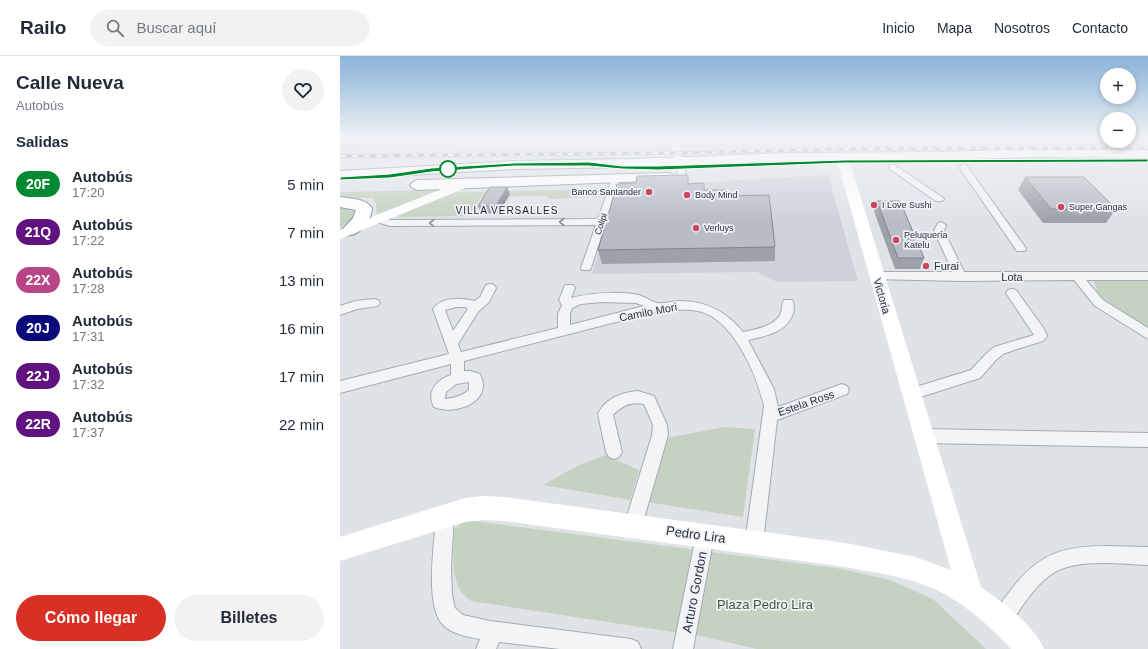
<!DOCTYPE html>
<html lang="es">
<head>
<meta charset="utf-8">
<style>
	:root { --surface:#fff; --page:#f2f2f3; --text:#1f2937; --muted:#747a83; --line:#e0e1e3; --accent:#d93025 }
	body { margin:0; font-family:Helvetica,sans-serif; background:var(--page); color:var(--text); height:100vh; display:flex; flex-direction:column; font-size:15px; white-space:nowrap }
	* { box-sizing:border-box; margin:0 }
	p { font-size:13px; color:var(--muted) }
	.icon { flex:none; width:22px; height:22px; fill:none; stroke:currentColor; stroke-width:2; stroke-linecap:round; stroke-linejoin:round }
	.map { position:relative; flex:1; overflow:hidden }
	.details { display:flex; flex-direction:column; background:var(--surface); width:340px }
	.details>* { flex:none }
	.badge { padding:0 8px; border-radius:13px; font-size:14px; line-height:26px }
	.fabs { position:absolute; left:760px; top:12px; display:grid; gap:8px }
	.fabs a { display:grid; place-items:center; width:36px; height:36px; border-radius:50%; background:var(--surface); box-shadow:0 2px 6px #0003; font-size:20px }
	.map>.badge { position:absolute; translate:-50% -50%; box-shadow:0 0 0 2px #fff }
	h2 { padding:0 16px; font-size:15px; line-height:36px }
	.round { display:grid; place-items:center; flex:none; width:42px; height:42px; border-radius:21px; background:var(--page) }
	.overview { display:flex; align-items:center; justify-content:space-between; height:68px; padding:0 16px }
	h1 { font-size:19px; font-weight:700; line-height:30px }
	.cta { display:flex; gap:8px; margin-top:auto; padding:8px 16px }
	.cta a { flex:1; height:46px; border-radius:24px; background:var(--accent); color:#fff; font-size:16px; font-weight:700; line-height:46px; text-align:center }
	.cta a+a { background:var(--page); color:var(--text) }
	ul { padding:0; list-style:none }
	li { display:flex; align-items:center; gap:12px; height:48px; padding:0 16px }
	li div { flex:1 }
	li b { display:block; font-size:15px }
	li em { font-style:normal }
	li .badge { min-width:44px; font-weight:700; text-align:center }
	header { display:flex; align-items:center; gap:24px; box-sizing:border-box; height:56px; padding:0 20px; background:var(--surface); border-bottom:1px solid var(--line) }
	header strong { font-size:19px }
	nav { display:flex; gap:22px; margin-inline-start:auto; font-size:14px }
	.search { width:280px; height:36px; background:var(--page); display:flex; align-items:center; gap:10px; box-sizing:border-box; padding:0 14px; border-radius:22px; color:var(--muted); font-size:15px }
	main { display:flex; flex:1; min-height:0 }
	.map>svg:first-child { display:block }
	.built { fill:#cdd2da }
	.green { fill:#c5d2c1 }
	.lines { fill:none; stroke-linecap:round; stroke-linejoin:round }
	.street-casing { stroke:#a5aab2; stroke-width:2 }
	.highway-casing { stroke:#87919e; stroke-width:2 }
	.street { fill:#f2f4f6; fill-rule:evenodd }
	.secondary { fill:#fff; fill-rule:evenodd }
	.highway { fill:#fff; fill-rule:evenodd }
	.rail-casing { stroke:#798391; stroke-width:3 }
	.rail { stroke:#eff2f6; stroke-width:2; stroke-dasharray:6; stroke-linecap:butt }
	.wall { fill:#9da2a9 }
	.shaded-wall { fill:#80848a }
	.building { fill:#b7bcc5; stroke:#80848a }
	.oneway { stroke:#8e929a }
	.line { fill:#008a32; stroke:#fff }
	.stop-dot { fill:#fff; stroke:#008a32; stroke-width:2 }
	.poi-dot { fill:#ca485f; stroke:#eff2f6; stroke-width:1.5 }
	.labels { text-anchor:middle; stroke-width:3.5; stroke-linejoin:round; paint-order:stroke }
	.far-poi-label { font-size:9px; fill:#29313f; stroke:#eff2f6; text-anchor:start }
	.far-street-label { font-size:9px; fill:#29313f; stroke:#eff2f6 }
	.far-neighbourhood-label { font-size:10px; letter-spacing:1px; fill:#1b222f; stroke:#eff2f6 }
	.poi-label { font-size:11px; fill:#29313f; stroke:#eff2f6; text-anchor:start }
	.street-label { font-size:11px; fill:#29313f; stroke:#eff2f6 }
	.near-street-label { font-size:13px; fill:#29313f; stroke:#eff2f6 }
	.near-park-label { font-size:13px; fill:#3e5a36; stroke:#eff2f6 }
</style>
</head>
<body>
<header>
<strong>Railo</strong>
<div class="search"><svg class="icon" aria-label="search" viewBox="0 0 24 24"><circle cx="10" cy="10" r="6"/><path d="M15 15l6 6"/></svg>Buscar aquí</div>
<nav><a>Inicio</a><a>Mapa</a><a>Nosotros</a><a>Contacto</a></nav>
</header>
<main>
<section class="details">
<div class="overview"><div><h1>Calle Nueva</h1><p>Autobús</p></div><a class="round"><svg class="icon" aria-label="heart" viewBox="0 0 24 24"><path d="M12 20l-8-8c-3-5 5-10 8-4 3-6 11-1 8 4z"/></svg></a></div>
<h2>Salidas</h2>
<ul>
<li><span class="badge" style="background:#008a32;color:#fff">20F</span><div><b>Autobús</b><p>17:20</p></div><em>5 min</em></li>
<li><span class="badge" style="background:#5f1280;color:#fff">21Q</span><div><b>Autobús</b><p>17:22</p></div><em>7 min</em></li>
<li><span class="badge" style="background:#b84686;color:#fff">22X</span><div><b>Autobús</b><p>17:28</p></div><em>13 min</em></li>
<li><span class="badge" style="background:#0a0a7a;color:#fff">20J</span><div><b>Autobús</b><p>17:31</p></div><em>16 min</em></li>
<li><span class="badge" style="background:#5f1280;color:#fff">22J</span><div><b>Autobús</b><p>17:32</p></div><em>17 min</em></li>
<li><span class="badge" style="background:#5f1280;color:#fff">22R</span><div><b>Autobús</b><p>17:37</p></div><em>22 min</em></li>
</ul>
<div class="cta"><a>Cómo llegar</a><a>Billetes</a></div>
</section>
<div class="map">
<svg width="808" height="593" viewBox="0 0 808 593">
	<rect width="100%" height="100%" fill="#dfe3e8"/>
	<path class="built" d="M344 82H767V85H789V82H808V94H550L279 100V103H0V93L344 90Z
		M488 119 518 225 437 226 417 216 252 218 277 131Z"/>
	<path class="green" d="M11 82 125 83 118 92 0 93V91Z
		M351 82H435C423 88 410 84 397 85 384 85 361 94 351 82Z
		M260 133 257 141 208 143V140L141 141 129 160 59 161 58 159 111 137 118 136Z
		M102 134 37 158 36 148 33 142H0V136Z
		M0 151 12 153 15 156 14 162 0 172Z
		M808 224V272L758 239 754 225Z
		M384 371 415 373 403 461 307 446 327 382Z
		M265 399 299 414 290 444 203 429 235 411Z
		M126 464 502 513 550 524 593 543 646 593H417L365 581 131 545C108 531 114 496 114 473Z"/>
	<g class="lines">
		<g class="street-casing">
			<path id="street" d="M329 82H337L346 119 345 121H339L338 119Z
				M553 108 602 141 604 143 602 145H596L550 113 549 111 550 109Z
				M623 108 626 109 685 191 686 193 685 195H677L619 111Z
				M276 120 280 123 251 212 250 214H242L241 212 256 169 50 170 40 167 34 163 39 160 50 164 258 163 272 123Z
				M601 166 606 169 604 175 624 216H808V224H746L763 244 808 272V283L755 250 734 224 621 225 532 223 530 220 532 217 536 216H613L594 175 598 167Z
				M150 228 154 229 156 232 149 246 138 256 118 288 121 296 218 272V258L222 249 219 244 225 229H233L235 232 231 242C250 237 280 235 299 239 305 241 314 247 318 247 326 248 333 245 340 245 367 245 387 256 403 276 415 273 433 271 440 259 443 254 441 249 444 244H452C455 249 454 255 452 260 445 277 425 280 408 284L434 333 438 351 502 328 507 330 509 334 507 338 437 364 423 487 420 493 414 496 408 493 405 487 424 350C417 319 393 262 358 255 344 252 329 255 315 256L124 305V315H130L140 318C154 346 115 360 94 351 86 336 96 324 111 319V308L0 337V325L109 298 93 253C101 240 123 242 135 245L140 241 146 229ZM261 246 296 247 304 250 230 269V258L232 252 241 248ZM116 251H126L128 253 113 275 105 254ZM129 326V334C122 340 114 342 105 343L106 336 116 328Z
				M672 233 676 234 704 273 707 280 703 285 677 293 663 298 656 304 640 322 571 344 566 342 564 338 566 334 631 314 647 297 654 291 694 279 666 237 668 234Z
				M34 243 38 244 40 247 38 250 17 253 0 259V250L15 245Z
				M298 335 314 340 327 369 328 379 302 470 299 476 293 479 287 476 284 470 312 379 313 369 304 348C291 345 281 350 273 359L282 396 279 401 274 403 269 401 266 396 258 358C265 343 281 336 298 335Z
				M583 373 808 377V391L583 387 578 385 575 380 578 375Z
				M105 451 111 454 114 460 111 511 112 539 115 552 123 559 150 565 291 583 298 586 301 593H220L159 586 156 593H136L140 583C128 581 112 578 103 569 84 549 95 486 96 460L99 454Z
				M365 471 371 474 374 480 353 593H333L356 480 359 474Z
				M768 490 808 491V509C779 508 733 501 709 520 692 533 681 553 668 570L661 573 654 570 651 563C656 553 663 544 670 535 698 498 721 490 768 490Z"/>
		</g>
		<g class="highway-casing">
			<path id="highway" d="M692 93 808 94V102L692 101 600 104 451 105 290 111 174 113 0 123V115L174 105 290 103 451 97 600 96Z
				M327 117 332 118 334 121 332 124 78 134 73 132 70 129 73 126 78 124Z
				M0 141C11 143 25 142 32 152 31 167 18 182 3 179L1 175 13 162 16 154 0 151Z"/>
		</g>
		<use href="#street" class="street"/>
		<path class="secondary" d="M502 97 506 98 508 100 641 531C662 546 694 569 704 593H671C649 569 622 545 592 532 565 520 534 517 506 511L164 465 143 464 125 466 0 505V481L125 442 143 440 164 441 506 487 575 501 611 514 496 100 498 98Z
			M124 124 128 125 130 128 128 131 0 183V174Z"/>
		<use href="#highway" class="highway"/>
		<g class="rail-casing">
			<path id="rail" d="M0 100 336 97 502 93 808 92"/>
		</g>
		<use href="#rail" class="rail"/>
	</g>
	<path class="wall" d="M685 121 776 153 766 167H703L678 134Z
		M296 127H364V134L387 140 435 191V205L262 208 258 194Z
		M170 138 159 157 141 158 138 150Z
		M537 145 584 202 580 213H555L534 155Z"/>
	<path class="shaded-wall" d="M167 131 170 138 159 157 156 150Z"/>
	<path class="building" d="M348 119V128L364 127V134H386L387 140 429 139 435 191 258 194 277 128 296 127 297 120Z
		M685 121H744L776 153H711Z
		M150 131H167L156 150H138Z
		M537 145H560L584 202H558Z"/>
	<defs><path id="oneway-chevron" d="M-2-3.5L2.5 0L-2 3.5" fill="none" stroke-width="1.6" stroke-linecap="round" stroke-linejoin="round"/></defs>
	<g class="oneway">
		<use href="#oneway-chevron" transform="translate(222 166) rotate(180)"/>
		<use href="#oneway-chevron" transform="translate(92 167) rotate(180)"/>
	</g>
	<linearGradient id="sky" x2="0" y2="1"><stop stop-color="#89b3db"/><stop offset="0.5" stop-color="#f1f2f5"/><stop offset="1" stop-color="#f1f2f5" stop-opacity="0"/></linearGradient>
	<rect width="808" height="165" fill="url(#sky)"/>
	<path class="line" d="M808 103V106L504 107 318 114 282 113 249 110H174L91 116 50 122 0 124V121L50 118 91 112 174 107 249 106 282 110H318L504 104Z"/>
	<circle class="stop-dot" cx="108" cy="113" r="8"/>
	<g class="poi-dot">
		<circle cx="309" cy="136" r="4"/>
		<circle cx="347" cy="139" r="4"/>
		<circle cx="534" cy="149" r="4"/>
		<circle cx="721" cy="151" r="4"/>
		<circle cx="356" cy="172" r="4"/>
		<circle cx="556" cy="184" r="4"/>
		<circle cx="586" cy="210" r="4"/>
	</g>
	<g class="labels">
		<g class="far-poi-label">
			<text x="301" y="139" text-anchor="end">Banco Santander</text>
			<text x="355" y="142">Body Mind</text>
			<text x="542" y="152">I Love Sushi</text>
			<text x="729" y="154">Super Gangas</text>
			<text x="364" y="175">Verluys</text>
			<text x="564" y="182">Peluquería<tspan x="564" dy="10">Katelu</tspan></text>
		</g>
		<g class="far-street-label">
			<text transform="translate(261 168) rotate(-71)" y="3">Colipi</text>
		</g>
		<g class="far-neighbourhood-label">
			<text x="167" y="158">VILLA VERSALLES</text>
		</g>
		<g class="poi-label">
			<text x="594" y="214">Furai</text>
		</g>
		<g class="street-label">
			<text x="672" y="225">Lota</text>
			<text transform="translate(542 240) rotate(74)" y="4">Victoria</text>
			<text transform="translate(308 256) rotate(-11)" y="4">Camilo Mori</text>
			<text transform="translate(466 347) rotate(-19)" y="4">Estela Ross</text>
		</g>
		<g class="near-street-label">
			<text transform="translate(356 478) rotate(8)" y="5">Pedro Lira</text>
			<text transform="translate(354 536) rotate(-79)" y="5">Arturo Gordon</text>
		</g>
		<g class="near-park-label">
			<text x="425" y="553">Plaza Pedro Lira</text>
		</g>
	</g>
</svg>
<div class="fabs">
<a>+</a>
<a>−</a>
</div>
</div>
</main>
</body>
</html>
